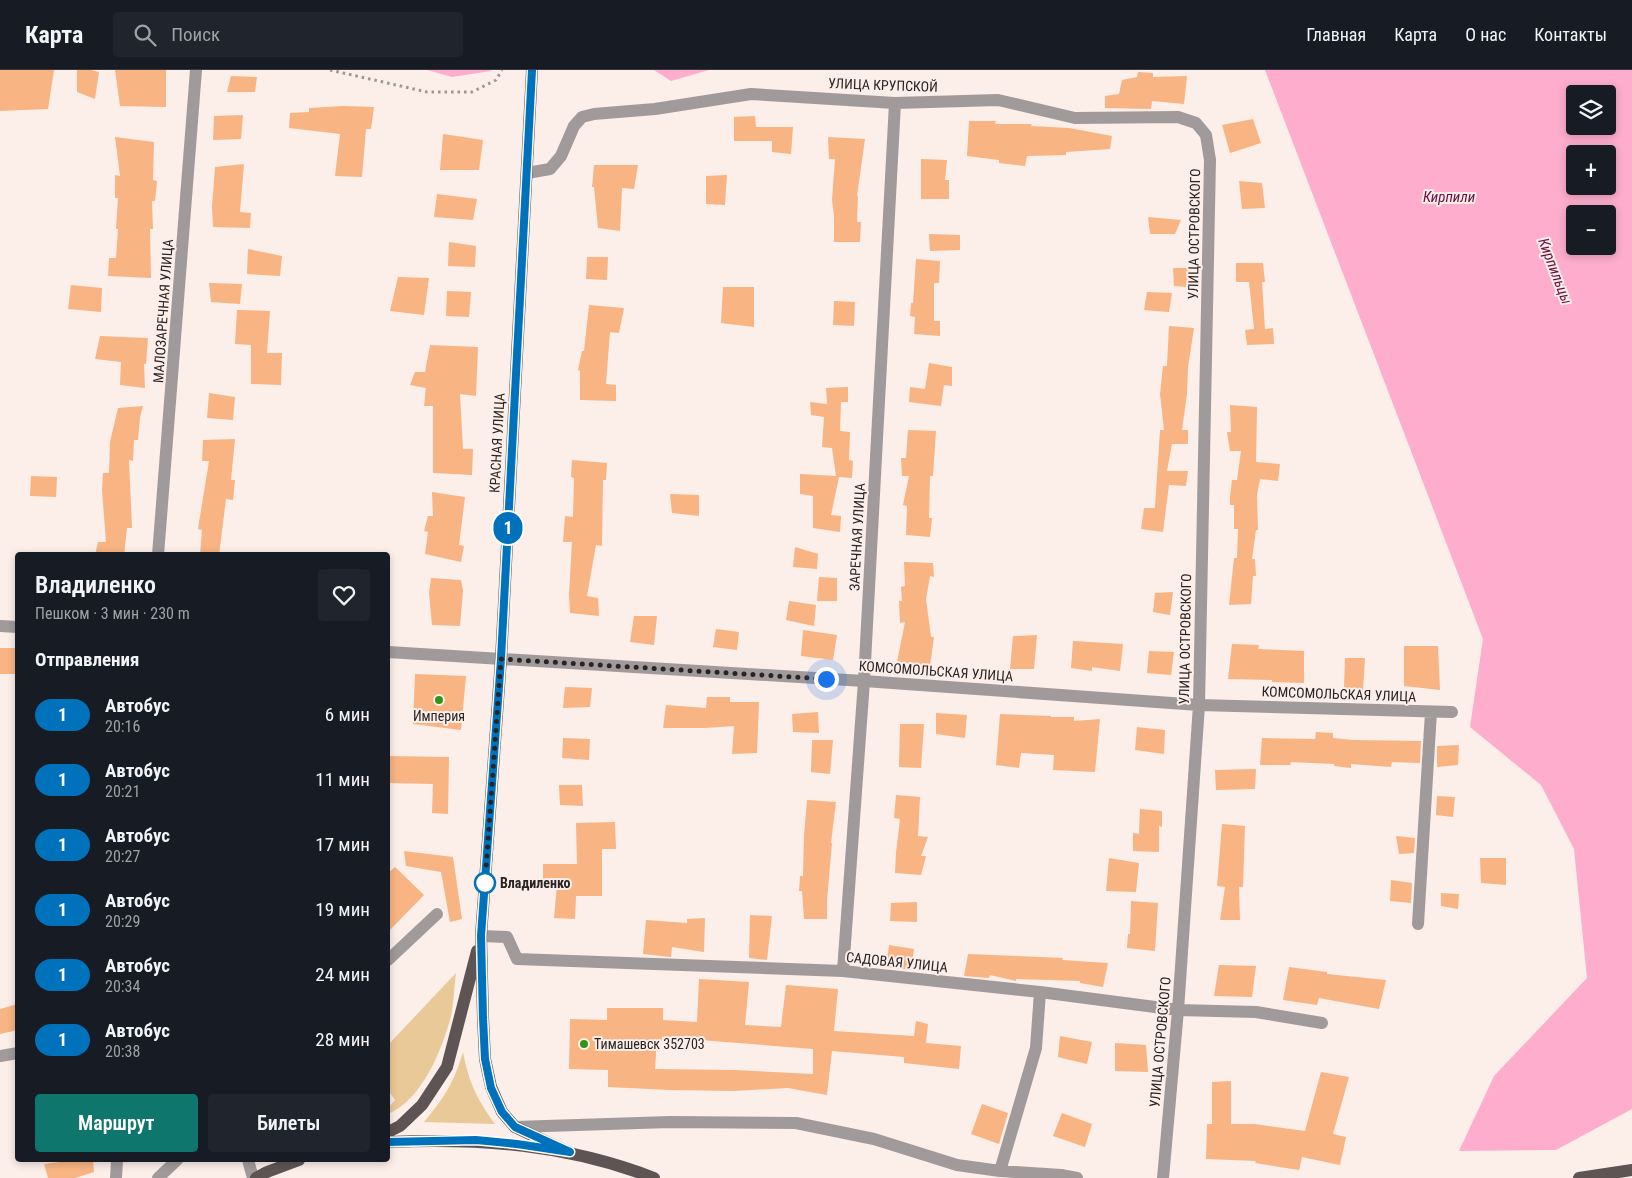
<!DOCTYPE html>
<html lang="ru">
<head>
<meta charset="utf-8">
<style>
	:root { --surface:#171b24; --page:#20242c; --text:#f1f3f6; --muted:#9ea1a6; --line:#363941; --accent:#0f766e }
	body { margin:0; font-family:"Roboto Condensed",sans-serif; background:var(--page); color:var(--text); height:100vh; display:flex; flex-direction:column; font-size:19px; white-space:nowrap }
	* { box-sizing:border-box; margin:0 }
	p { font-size:16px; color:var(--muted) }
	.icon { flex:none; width:28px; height:28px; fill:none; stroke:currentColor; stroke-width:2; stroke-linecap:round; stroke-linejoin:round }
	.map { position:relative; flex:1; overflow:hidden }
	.panel { position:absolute; left:15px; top:482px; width:375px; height:610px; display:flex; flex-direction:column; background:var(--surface); border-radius:5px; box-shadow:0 2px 8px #0003 }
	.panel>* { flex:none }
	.badge { padding:0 10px; border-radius:16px; font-size:18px; line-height:32px }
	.tools { position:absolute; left:1566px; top:15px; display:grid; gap:10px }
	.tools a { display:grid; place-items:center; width:50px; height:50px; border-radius:5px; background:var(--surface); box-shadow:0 2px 8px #0003; font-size:25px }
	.you { position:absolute; width:25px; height:25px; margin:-12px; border:4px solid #fff; border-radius:50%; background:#1a73e8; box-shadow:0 0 0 8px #1a73e833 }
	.map>.badge { position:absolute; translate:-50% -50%; box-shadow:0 0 0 2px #fff }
	h2 { padding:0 20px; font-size:19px; line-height:45px }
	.round { display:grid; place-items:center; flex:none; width:52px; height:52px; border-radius:5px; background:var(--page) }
	.summary { display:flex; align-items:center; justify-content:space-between; height:85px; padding:0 20px }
	h1 { font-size:24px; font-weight:600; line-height:38px }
	.cta { display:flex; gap:10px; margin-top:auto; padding:10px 20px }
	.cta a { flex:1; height:58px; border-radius:5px; background:var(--accent); color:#fff; font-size:20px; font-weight:600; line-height:58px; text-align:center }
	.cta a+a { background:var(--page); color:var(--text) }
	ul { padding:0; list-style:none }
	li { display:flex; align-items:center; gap:15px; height:65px; padding:0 20px }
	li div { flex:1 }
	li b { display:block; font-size:19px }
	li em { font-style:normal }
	li .badge { min-width:55px; font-weight:700; text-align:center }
	header { display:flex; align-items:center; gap:30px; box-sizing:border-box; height:70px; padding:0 25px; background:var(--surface); border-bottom:1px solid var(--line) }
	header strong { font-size:24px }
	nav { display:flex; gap:28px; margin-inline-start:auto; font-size:18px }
	.search { width:350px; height:45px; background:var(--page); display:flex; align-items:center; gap:12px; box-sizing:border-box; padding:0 18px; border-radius:5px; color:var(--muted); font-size:19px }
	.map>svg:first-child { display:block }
	.green { fill:#eac998 }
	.water { fill:#feadcd; fill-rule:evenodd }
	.building { fill:#f8b483; fill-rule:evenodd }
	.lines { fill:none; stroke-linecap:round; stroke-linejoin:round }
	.path { stroke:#9f9592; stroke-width:3; stroke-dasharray:2.5 4; stroke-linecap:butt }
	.minor { stroke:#a19a9a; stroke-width:12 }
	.major { stroke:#5f5454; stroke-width:12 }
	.line-casing { stroke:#fff; stroke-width:11 }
	.line { stroke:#0072bc; stroke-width:8 }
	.walk { stroke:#292423; stroke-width:5; stroke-dasharray:0 9 }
	.poi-dot { fill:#339517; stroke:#fceee9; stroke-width:2 }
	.stop-dot { fill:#fff; stroke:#0072bc; stroke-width:2.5 }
	.labels { text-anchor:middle; stroke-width:4; stroke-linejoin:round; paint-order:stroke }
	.street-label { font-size:14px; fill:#292423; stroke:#fceee9 }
	.poi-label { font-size:14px; fill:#292423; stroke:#fceee9 }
	.stop-label { font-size:14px; font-weight:bold; fill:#292423; stroke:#fceee9; text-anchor:start }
	.water-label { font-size:15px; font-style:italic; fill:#6a0d40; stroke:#fceee9 }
</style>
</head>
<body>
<header>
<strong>Карта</strong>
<div class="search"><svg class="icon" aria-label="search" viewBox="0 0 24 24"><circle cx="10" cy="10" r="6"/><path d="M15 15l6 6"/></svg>Поиск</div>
<nav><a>Главная</a><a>Карта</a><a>О нас</a><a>Контакты</a></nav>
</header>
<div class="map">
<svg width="1632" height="1108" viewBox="0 0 1632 1108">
	<rect width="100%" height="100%" fill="#fceee9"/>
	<path class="green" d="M456 903C454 917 454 932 451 946 442 980 422 1030 388 1044V1038L395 1030 388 1020V975Z
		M463 982C469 1013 477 1029 495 1054L424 1052C445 1027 454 1012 463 982Z"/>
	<path class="water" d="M427 0H490L491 1 452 7Z
		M654 0H709L671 11Z
		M1265 0H1632V1039L1556 1080 1459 1081 1494 1006 1587 908 1574 779 1541 715 1470 657 1483 569ZM1575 24H1608V56H1575ZM1575 84H1608V116H1575ZM1575 144H1608V176H1575Z"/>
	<path class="building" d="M0 0H54L48 39 0 41Z
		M77 0H91L99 2 95 29 77 22Z
		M115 0H166V37L120 36Z
		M1138 2 1153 3V7L1187 6 1184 34 1152 31 1151 39 1105 38V26L1119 24 1122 10 1137 7Z
		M231 6 257 7 255 22H227Z
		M343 36 374 37 371 59H366L362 107 335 106 340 64 289 58 290 43 309 42V38Z
		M243 45 241 69 213 70 214 46Z
		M755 46 756 57H793L791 84 772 82V71H734V47Z
		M1253 49 1261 73 1230 83 1222 55Z
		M969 51H996L995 54H1032L1031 56 1069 58 1112 66 1110 79 1066 82V85L1027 86 1025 96 999 93V90L967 86Z
		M443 64 483 70 479 100H440Z
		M115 67 154 72 153 110 157 111 155 131H152L153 159H150L151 208 108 206 109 188H116L118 159H116L118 128H115V105L120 106Z
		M828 67 865 69 857 126H858L857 152H861L860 172H834V146L832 130 835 89H829Z
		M921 89 947 90 945 110H949V129H921Z
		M244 94 240 142 251 143 250 158 213 157 212 137 215 97Z
		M594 95H638L634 119 622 118 620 161 598 158 594 117H592Z
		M727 105 725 135 706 134V106Z
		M1239 111 1262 113 1265 138 1242 139Z
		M437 124 477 129 473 150 434 147Z
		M1148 147 1181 150 1175 164H1150Z
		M929 164 960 165V180L930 181Z
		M449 172 476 176 475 197 448 196Z
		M248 179 282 186 280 206 247 204Z
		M587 187H608L607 210 586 209Z
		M916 189 940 191 939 213H934V251H940V266L914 264 915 247 910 246 911 233H913Z
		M1236 193H1263L1265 212H1262L1265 259 1273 258 1274 274 1247 275 1245 260 1254 259 1249 212H1236Z
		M1173 198H1200L1199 218 1174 216Z
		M398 207 429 208 424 245 390 241Z
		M209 213 242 214 240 234 211 232Z
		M71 215 102 218 101 242 68 239Z
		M723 217H754V257L721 253Z
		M447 221 471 222 469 247 446 246Z
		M1147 222 1172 223 1169 242 1144 240Z
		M834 231 855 232 854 256 833 255Z
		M589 235 624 238 619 263 610 262 606 314 616 315V331L580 330V301L578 300 582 281H584Z
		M237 240 270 241 267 283H282L281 315 251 314V275L235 274Z
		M1169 256 1194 258 1188 297 1187 324 1182 360H1188V374H1172L1167 401H1188L1186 416 1169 415 1163 462 1141 459 1144 438H1155L1160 360H1164L1160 324 1163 296H1167Z
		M100 266 148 268 146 294H144L145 318 120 315 121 292 95 289Z
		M430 275 478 277 476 326 460 324 463 379H473L472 405 433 403V336H424L426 318 410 315 415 302H425Z
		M929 293 952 297V316L944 315 941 336 909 332 910 317 925 319Z
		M848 317V332H841L840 361 850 362 849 390 853 391 852 408 839 407 831 445 841 446 840 462 813 458V426L800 424V404L836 406 832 378 822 377 824 347 811 345 810 332 827 334 826 318Z
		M209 323 235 327 233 350 207 348Z
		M1230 335 1257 337 1256 392 1280 394 1278 411 1260 409 1257 425 1258 460H1256L1252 489H1255L1256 506H1253L1251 534 1229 535 1234 488H1237L1238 459H1234V435H1230V427L1232 410H1237L1241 381H1230L1227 362H1231Z
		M143 336 140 347 138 370H134L133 391 129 390 132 458H127L124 485H95L98 472H106L102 420 103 403H109L110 372 118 338Z
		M908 360 936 361 933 406H930L929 448H932L930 467 906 465 907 436 903 435 909 406H902L901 388H906Z
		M235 369 231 410H235L233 430 226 429 219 485H200L202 460 198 459 209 391H202L203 370Z
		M572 390 607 393 606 410H603L602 476 596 475 587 526 598 528 599 546 570 543 569 524 572 472H563L565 446 573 447 574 408 571 407Z
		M31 406 57 407 56 427 30 426Z
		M432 422 465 427 459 475 464 476 461 492 425 484 428 462 424 461 428 446H433Z
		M670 424 699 425V446L672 443Z
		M795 477 818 484 817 499 793 497Z
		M904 492 933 493 934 507 930 506 926 529 931 567H934L930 596 897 592 905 552 900 553 899 531H902L901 517 905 516Z
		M819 507 837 508V531H817Z
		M431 508 461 510 463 521 460 556 432 555 429 523Z
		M1173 522 1170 545 1153 542 1155 523Z
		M789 531 816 535 814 556 786 550Z
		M634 546H657L654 575 630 572Z
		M716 559 739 562 737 580 713 577Z
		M803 560 837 565 833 590 801 586Z
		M1037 565 1034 599H1010L1013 566Z
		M1073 571 1123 574 1120 601 1092 597V601L1071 598Z
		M1232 574 1259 575 1258 579 1304 581V613L1272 612V610L1228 609Z
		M1404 576H1438L1440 620 1404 616Z
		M0 578H17L15 604H0Z
		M1149 581 1174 582 1171 605 1147 603Z
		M1345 588H1365L1363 620 1344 619Z
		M415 604 466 606 461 660 413 654Z
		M565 617 592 618 590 637 563 638Z
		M707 627H730V632H759L757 683 732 684 734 656 705 658H663L666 635 706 638Z
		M818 642 819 663 793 662 792 644Z
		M936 643 967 645 965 668 936 664Z
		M1000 644 1051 646V647H1074V651L1100 649 1095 702 1053 700 1054 685 1021 683 1019 698 996 695Z
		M900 654H924L921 698 899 697Z
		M1137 657 1165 660 1164 684 1135 680Z
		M1316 662 1333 663V668L1353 670 1421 671 1420 693 1392 692 1391 697 1351 694V698L1334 696V694L1291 692 1290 695H1260L1262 668 1315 669Z
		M563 668 590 669 589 690 562 688Z
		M812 670H833L830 704 811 702Z
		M1459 675 1458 695 1437 697V676Z
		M388 686 449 687 448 744 432 743 433 714 388 713Z
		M1256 699 1255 719 1216 720 1215 700Z
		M559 715H582L583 736 560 735Z
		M896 725 920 727 918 766 928 767 921 786H926L921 805 895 803 896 783 900 749 894 748Z
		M1437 726 1455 727 1453 747 1436 745Z
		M807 730 836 732 831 773H832L827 830V849H804L802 821H799L800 806H803L804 765Z
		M1140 739 1162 741V757L1159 756V782L1133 781V763L1139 764Z
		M615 752 616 779H602V826H576L575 849 554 848 557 815H543V794H577L576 753Z
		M1222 754 1245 756 1243 817H1239L1240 850H1220L1225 817 1217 816Z
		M1396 766 1415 768 1414 783 1399 784Z
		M404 781 453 787 462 849 450 852 441 802 406 796Z
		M1109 788 1139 793 1136 822 1106 821Z
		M1480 788H1506V815L1481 813Z
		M395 797 424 825 388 862V803Z
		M1391 810 1412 813 1411 833 1390 831Z
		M1441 823 1459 824 1458 839 1441 836Z
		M1131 831 1158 833 1155 881 1127 878 1128 864H1130Z
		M917 832V852L890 851 891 833Z
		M750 845 772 846 767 890 749 888Z
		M705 848 704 882 672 877 671 887 643 884 646 850 687 853V849Z
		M889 875 914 879 911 900 886 897Z
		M968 884 1063 888 1062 890 1108 893 1103 917 1080 913V911L1016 909V911L990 905 989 908 964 906Z
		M1219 895 1256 896 1252 927 1214 926Z
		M1289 897 1327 902V904L1386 910 1379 939 1319 928 1317 935 1283 930Z
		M699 909 749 912 745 955 781 957 786 915 838 919 834 961 914 966 916 951 928 954 926 973 961 976 959 999 904 993V987L832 981 827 1025 788 1018 733 1021 669 1020 608 1017V1000L569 999 570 949 607 950V938H663V950L697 952ZM662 967 813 979V1004L734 1000 655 999 657 971H662Z
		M18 934V960L0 964V939Z
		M1060 966 1092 972 1087 994 1058 987Z
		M1115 973 1146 975 1148 1002 1115 1001Z
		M1321 1002 1349 1007 1333 1064 1346 1067 1340 1095 1302 1087 1299 1100 1255 1093 1256 1091 1206 1089 1207 1054H1212V1012L1231 1011V1054H1254L1305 1061Z
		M982 1034 1008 1043 999 1074 971 1064Z
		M1062 1043 1092 1054 1085 1077 1053 1066Z
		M76 1090H93L94 1102 75 1108H48L44 1094Z"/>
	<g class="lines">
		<path class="path" d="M330 0 427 22H472L496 10 502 0"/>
		<path class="minor" d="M527 103 550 99 561 86 574 56 582 47 594 44 655 39 751 24 895 33 998 30 1075 48 1178 47 1196 53 1206 65 1210 90 1199 635 1178 940 1163 1108
			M158 485 196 0
			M0 556 18 557
			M388 582 864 611 1199 635 1452 642
			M1418 854 1431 642
			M481 866 507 867 517 889 843 901 1040 922 1178 940 1256 942 1322 953
			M388 890 437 844
			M843 901 864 611 895 33
			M0 986 18 983
			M515 1057 670 1052 796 1053 874 1069 957 1095 1000 1101 1061 1105 1077 1108
			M248 1090 253 1108
			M1000 1101 1036 978 1040 922
			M116 1108 117 1090
			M158 1108 177 1090"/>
		<path class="major" d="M532 0 501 589 481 866 483 948 485 989 491 1017 502 1042 515 1057 570 1083
			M388 1062 400 1056 422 1035 447 997 477 881
			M388 1072C480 1068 567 1074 654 1108
			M256 1108 267 1102 299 1090
			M1579 1108 1632 1100"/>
	</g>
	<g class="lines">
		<g class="line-casing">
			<path id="line" d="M388 1072 476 1070 517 1074 570 1082 515 1057 502 1042 491 1018 485 989 483 948 481 866 501 589 532 0"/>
		</g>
		<use href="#line" class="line"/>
		<path class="walk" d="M485 813 501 589 826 609"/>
	</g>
	<g class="poi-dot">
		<circle cx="439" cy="630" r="5"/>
		<circle cx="584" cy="974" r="5"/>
	</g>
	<circle class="stop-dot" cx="485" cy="813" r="10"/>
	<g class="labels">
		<g class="street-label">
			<text transform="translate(883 15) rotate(2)" y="5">УЛИЦА КРУПСКОЙ</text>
			<text transform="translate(1194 164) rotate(-89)" y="5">УЛИЦА ОСТРОВСКОГО</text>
			<text transform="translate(163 241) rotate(-86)" y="5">МАЛОЗАРЕЧНАЯ УЛИЦА</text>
			<text transform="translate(497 373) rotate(-87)" y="5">КРАСНАЯ УЛИЦА</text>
			<text transform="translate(857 467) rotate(-87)" y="5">ЗАРЕЧНАЯ УЛИЦА</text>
			<text transform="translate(1185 569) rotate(-89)" y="5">УЛИЦА ОСТРОВСКОГО</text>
			<text transform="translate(936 601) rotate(4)" y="5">КОМСОМОЛЬСКАЯ УЛИЦА</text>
			<text transform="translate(1339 624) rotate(2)" y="5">КОМСОМОЛЬСКАЯ УЛИЦА</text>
			<text transform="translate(897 892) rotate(6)" y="5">САДОВАЯ УЛИЦА</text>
			<text transform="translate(1160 972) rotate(-85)" y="5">УЛИЦА ОСТРОВСКОГО</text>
		</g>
		<g class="poi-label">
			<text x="439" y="651">Империя</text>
			<text x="594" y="979" text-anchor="start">Тимашевск 352703</text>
		</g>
		<g class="stop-label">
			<text x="500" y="818">Владиленко</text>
		</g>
		<g class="water-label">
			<text x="1449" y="132">Кирпили</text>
			<text transform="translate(1555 201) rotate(69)" y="5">Кирпильцы</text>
		</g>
	</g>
</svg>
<div class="tools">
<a><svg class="icon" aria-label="layers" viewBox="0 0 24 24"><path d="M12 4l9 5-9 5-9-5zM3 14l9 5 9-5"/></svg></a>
<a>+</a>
<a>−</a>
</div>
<div class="you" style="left:826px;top:609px"></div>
<b class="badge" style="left:508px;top:458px;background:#0072bc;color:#fff">1</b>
<section class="panel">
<div class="summary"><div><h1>Владиленко</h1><p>Пешком · 3 мин · 230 m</p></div><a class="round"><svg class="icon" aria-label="heart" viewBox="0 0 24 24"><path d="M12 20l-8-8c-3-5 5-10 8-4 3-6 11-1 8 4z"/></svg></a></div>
<h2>Отправления</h2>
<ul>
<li><span class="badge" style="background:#0072bc;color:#fff">1</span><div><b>Автобус</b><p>20:16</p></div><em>6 мин</em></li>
<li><span class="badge" style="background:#0072bc;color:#fff">1</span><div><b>Автобус</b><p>20:21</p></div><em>11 мин</em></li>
<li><span class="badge" style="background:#0072bc;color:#fff">1</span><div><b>Автобус</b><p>20:27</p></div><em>17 мин</em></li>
<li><span class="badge" style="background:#0072bc;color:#fff">1</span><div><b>Автобус</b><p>20:29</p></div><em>19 мин</em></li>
<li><span class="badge" style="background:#0072bc;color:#fff">1</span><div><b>Автобус</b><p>20:34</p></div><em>24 мин</em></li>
<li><span class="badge" style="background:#0072bc;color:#fff">1</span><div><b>Автобус</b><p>20:38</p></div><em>28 мин</em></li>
</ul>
<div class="cta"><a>Маршрут</a><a>Билеты</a></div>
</section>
</div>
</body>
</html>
